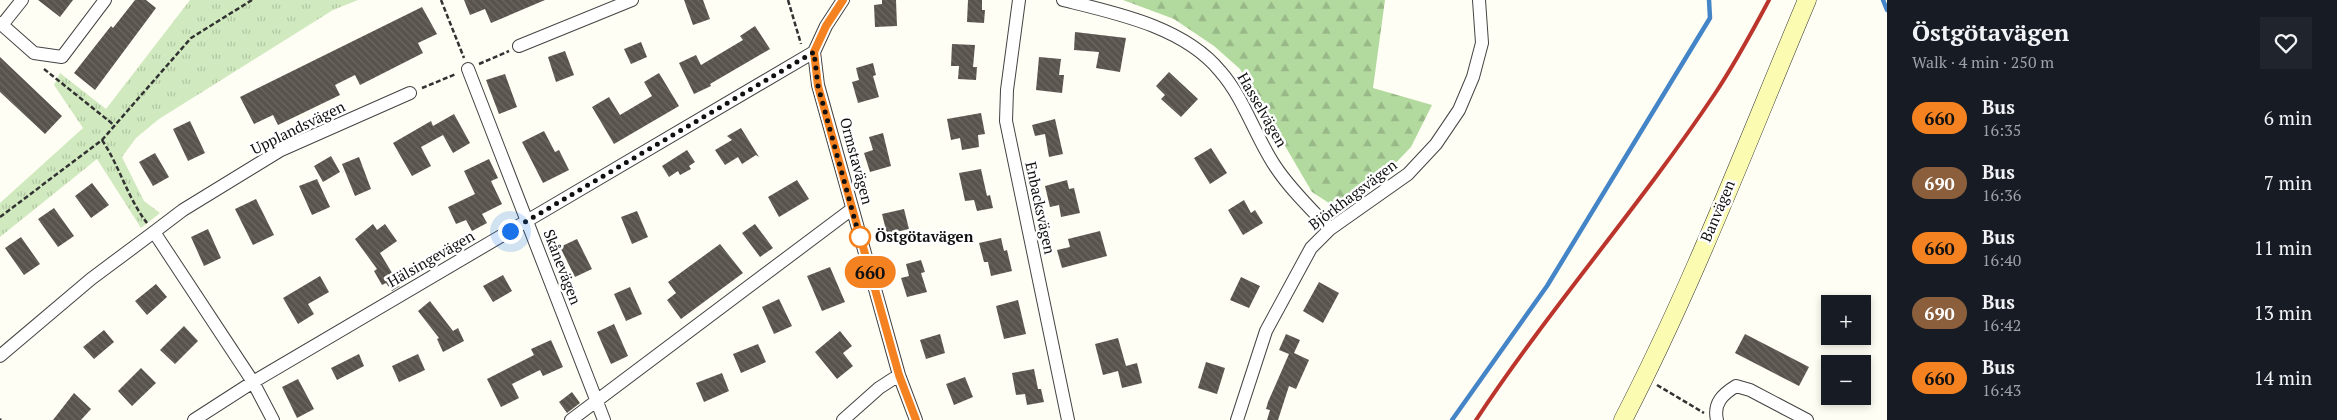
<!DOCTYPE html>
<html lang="en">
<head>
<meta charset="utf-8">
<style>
	:root { --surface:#171b24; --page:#20242c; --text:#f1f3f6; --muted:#9ea1a6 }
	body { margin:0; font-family:"PT Serif",serif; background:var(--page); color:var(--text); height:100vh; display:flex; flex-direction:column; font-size:19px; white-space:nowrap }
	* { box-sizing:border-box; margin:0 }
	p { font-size:16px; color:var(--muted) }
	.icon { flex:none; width:28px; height:28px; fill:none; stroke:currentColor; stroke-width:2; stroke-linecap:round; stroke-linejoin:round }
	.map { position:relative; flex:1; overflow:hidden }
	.sheet { display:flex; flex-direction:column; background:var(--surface); width:450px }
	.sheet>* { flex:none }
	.badge { padding:0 10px; border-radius:16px; font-size:18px; line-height:32px }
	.fabs { position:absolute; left:1821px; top:295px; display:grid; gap:10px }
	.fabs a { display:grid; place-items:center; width:50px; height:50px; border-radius:0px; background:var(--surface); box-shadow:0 2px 8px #0003; font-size:25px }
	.you { position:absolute; width:25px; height:25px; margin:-12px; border:4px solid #fff; border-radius:50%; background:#1a73e8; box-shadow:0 0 0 8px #1a73e833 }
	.map>.badge { position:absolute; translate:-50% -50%; box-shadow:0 0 0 2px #fff }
	.round { display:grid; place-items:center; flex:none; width:52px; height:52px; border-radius:0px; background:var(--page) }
	.headline { display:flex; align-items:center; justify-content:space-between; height:85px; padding:0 25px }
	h1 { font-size:24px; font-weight:600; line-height:38px }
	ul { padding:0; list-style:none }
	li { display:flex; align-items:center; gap:15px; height:65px; padding:0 25px }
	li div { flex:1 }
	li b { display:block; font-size:19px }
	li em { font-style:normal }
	li .badge { min-width:55px; font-weight:700; text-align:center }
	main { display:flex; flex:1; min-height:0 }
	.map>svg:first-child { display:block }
	.forest { fill:url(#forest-firs) }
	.park { fill:url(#park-tufts) }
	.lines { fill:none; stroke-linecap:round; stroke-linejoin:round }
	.stream { stroke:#4485c8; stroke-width:4.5 }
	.building { fill:url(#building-back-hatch) }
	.street-casing { stroke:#434343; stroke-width:14 }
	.secondary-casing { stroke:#323232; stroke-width:19 }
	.path { stroke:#323232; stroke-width:2.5; stroke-dasharray:5 2.5; stroke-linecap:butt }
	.street { stroke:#fff; stroke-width:12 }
	.secondary { stroke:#fbfbb2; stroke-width:18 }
	.rail { stroke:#bc352d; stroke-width:4 }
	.line-casing { stroke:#fff; stroke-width:11 }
	.line { stroke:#f58220; stroke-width:8 }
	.walk { stroke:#101010; stroke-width:5; stroke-dasharray:0 9 }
	.stop-dot { fill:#fff; stroke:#f58220; stroke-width:2.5 }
	.labels { text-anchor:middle; stroke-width:5; stroke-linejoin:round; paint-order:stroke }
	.street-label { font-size:15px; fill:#101010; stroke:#fff }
	.stop-label { font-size:15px; font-weight:bold; fill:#101010; stroke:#fff; text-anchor:start }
</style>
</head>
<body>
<main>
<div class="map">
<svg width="1887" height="420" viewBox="0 0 1887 420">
	<defs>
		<pattern id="forest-firs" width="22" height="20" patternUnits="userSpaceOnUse" patternTransform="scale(1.25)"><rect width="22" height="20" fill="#b2d99e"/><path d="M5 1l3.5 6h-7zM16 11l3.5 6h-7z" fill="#98b987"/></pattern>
		<pattern id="park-tufts" width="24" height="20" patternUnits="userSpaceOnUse" patternTransform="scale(1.25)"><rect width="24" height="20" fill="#d0e9be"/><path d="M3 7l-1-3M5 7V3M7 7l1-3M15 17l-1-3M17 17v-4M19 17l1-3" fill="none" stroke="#b2c7a2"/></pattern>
		<pattern id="building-back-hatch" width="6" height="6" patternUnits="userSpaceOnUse" patternTransform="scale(1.25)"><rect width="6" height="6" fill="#59534d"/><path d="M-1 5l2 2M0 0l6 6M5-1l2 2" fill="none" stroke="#6c6762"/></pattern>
	</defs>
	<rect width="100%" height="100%" fill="#fffef4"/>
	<path class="forest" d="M1123 0H1385L1373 88 1432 105 1411 147 1361 199 1332 205 1312 192 1240 69 1214 46 1174 19Z"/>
	<path class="park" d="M190 0H358L333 10 159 119 136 138 122 157 144 201 160 213 141 228 97 159 0 237V203L83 128 54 85 60 73 106 109Z"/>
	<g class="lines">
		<path class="stream" d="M1883 0 1887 10
			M1452 420 1547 286 1710 18 1709 0"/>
	</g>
	<path class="building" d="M38 0H73L60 17Z
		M135 0H146L156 8 95 90 74 73 111 26 113 28Z
		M464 0H545L491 23 485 9 470 15Z
		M684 0H703L710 19 693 25Z
		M882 0H896L897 26 875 27 874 5 882 4Z
		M968 0H982V10H985L984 23 967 22Z
		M422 7 437 34 418 43 423 53 360 85 355 75 335 85 340 95 278 125 273 115 254 124 240 97Z
		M755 26 770 49 710 84 711 86 694 94 679 63 696 55 701 65 743 40 740 36Z
		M1075 32 1126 38 1120 72 1096 68 1099 52 1074 50Z
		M641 42 647 57 631 64 624 49Z
		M952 44 975 45 973 67H977L976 80 958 79 959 66H951Z
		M565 51 574 75 556 82 548 57Z
		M0 57 62 116 45 134 0 92Z
		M1039 57 1061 59 1059 75H1064L1062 93 1036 90Z
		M873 63 876 75 873 76 879 97 858 103 852 82 859 80 856 68Z
		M1169 72 1198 99 1181 117 1161 99 1165 95 1156 86Z
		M659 73 679 106 614 144 592 107 609 97 620 115 652 96 644 82Z
		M505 74 517 107 499 114 486 80Z
		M981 113 985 134 978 135 979 147 962 150 960 138 951 140 947 119Z
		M454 114 470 143 453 153 443 135 421 147 431 166 412 176 393 143 431 121 433 126Z
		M1055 119 1063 154 1049 157 1045 134 1035 136 1032 125Z
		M190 121 205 153 188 161 173 129Z
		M741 128 759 157 756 155 742 164 738 157 725 165 715 150 732 140 727 136Z
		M544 131 555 152 559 150 569 170 543 183 522 142Z
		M883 133 891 166 870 172 864 153 873 150 869 137Z
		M1211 148 1227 173 1210 184 1194 158Z
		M687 150 695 162 689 166 691 169 680 175 678 171 669 177 662 166Z
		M155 153 169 177 153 186 139 162Z
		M331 156 340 172 323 182 314 166Z
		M359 157 371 189 355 196 342 164Z
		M489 159 498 178 491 181 502 204 482 214 487 223 472 231 466 220 456 224 448 207 475 194 464 171Z
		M981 169 987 196 990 195 993 208 977 211 974 200 965 201 959 173Z
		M317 179 330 207 312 215 299 186Z
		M797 180 809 199 779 217 768 197Z
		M1067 180 1069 189 1074 188 1080 213 1061 217 1059 205 1050 207 1045 186Z
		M92 183 109 205 91 218 75 196Z
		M256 199 274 235 253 245 235 209Z
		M1244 200 1251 213 1255 210 1263 223 1243 235 1228 210Z
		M54 208 74 236 58 247 38 219Z
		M904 209 909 229 887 234 882 214Z
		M637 211 648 237 632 244 621 217Z
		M373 224 377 230 385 224 397 241 380 253 400 286 392 291 386 283 382 285 374 271 377 269 355 239Z
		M755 224 773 248 760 257 742 233Z
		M208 229 221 258 204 266 191 237Z
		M1100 231 1107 256 1062 268 1057 250 1070 247 1068 239Z
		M21 237 40 264 24 275 5 248Z
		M1001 238 1004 251 1007 250 1012 271 991 276 988 262H984L979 243Z
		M577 239 592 269 575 277 560 247Z
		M720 244 743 273 681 319 667 300 676 293 668 282Z
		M921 260 925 272 921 273 927 292 907 297 901 278 909 276 906 264Z
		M830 267 845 302 822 311 807 276Z
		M503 275 512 291 493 302 483 286Z
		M320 276 329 292 308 304 314 314 298 324 283 298Z
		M1241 277 1260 286 1249 308 1230 300Z
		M1319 282 1339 293 1323 323 1303 311Z
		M156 284 167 297 147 315 135 301Z
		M630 287 642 314 626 321 614 294Z
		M779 299 792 326 774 334 762 307Z
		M1018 300 1026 334 1004 339 996 306Z
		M430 301 453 331 458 328 464 341 443 352 437 339 439 338 418 311Z
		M614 324 628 356 611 364 597 332Z
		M184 326 198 341 175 364 160 350Z
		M104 330 114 342 94 359 83 347Z
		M840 331 852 346 843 353 853 366 837 379 815 352Z
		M940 334 945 353 926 359 920 340Z
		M1286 334 1300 340 1294 353 1309 360 1296 389 1289 386 1278 420H1267L1270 410 1266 409 1268 402 1289 354 1279 350Z
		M1745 334 1809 367 1799 386 1735 353Z
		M1118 338 1126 366 1137 363 1142 383 1122 388 1118 371 1103 375 1095 344Z
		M551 340 563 367 543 376 540 370 512 384 519 398 501 407 487 379 534 355 531 349Z
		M758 344 766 362 741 373 733 354Z
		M359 354 364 366 337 380 331 368Z
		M418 354 425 370 399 382 392 366Z
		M1206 362 1225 368 1217 394 1198 388Z
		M141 368 156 383 132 406 118 391Z
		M1034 369 1038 389H1041L1044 402 1027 405 1025 394 1016 395 1012 373Z
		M722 373 729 391 704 402 696 383Z
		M965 377 973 397 954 405 946 384Z
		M298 379 314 409 297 418 282 387Z
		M572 392 580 403 567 413 559 402Z
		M74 393 91 409 81 420H53Z"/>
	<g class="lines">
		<g class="street-casing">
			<path id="street" d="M843 0 826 26 814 52 818 85 899 375 916 420
				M1019 0 1007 90 1006 121 1068 420
				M1063 0C1116 13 1184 27 1220 71 1244 98 1255 136 1275 166 1290 189 1311 209 1330 229
				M0 23 34 53 62 57 105 0
				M2 25 22 0
				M519 46 632 0
				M468 69 604 420
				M154 232 183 210 281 150 410 93
				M0 356 91 279 154 232 253 382 273 420
				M194 420 253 382 814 52
				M571 420 852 209
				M843 420 879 388 899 375
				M1237 420 1266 331 1311 248 1330 229 1408 174 1436 144 1459 110 1473 77 1482 43 1479 0
				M1717 420C1713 403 1723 394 1736 386L1750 390 1807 420"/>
		</g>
		<g class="secondary-casing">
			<path id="secondary" d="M1623 420C1693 285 1748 140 1807 0"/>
		</g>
		<path class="path" d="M441 0 464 58
			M788 0 801 44
			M479 64 509 51
			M44 69 114 125
			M422 88 456 74
			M102 140C120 167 127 197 147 223
			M0 217 102 140 191 38 252 0
			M1657 385 1704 413
			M0 419 1 420"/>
		<use href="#street" class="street"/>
		<use href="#secondary" class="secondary"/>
		<path class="rail" d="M1476 420C1550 308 1639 207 1714 95 1734 65 1752 32 1769 0"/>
	</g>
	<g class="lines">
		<g class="line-casing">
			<path id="line" d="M843 0 826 26 814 52 818 86 899 375 916 420"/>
		</g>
		<use href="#line" class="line"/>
		<path class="walk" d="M510 231 814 52 818 86 862 246 860 237"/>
	</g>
	<circle class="stop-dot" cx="860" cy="237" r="10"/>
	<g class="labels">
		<g class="street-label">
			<text transform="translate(1262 110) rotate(60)" y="5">Hasselvägen</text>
			<text transform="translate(298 128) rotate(-26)" y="5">Upplandsvägen</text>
			<text transform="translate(856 161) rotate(75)" y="5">Ormstavägen</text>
			<text transform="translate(1353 195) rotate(-37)" y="5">Björkhagsvägen</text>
			<text transform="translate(1040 208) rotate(78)" y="5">Enbacksvägen</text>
			<text transform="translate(1718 211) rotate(-67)" y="5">Banvägen</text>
			<text transform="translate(431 259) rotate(-30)" y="5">Hälsingevägen</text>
			<text transform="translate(562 267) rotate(69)" y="5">Skånevägen</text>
		</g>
		<g class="stop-label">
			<text x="875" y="242">Östgötavägen</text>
		</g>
	</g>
</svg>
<div class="fabs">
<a>+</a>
<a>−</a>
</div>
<div class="you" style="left:510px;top:231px"></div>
<b class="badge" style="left:870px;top:272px;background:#f58220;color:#111">660</b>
</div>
<section class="sheet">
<div class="headline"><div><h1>Östgötavägen</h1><p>Walk · 4 min · 250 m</p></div><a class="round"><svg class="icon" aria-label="heart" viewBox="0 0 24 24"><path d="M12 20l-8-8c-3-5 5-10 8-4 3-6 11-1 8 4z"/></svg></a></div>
<ul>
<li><span class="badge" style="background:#f58220;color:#111">660</span><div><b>Bus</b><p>16:35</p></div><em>6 min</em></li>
<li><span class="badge" style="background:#8b5e3c;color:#fff">690</span><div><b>Bus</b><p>16:36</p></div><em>7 min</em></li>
<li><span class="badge" style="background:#f58220;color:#111">660</span><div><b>Bus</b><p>16:40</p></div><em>11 min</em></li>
<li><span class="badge" style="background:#8b5e3c;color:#fff">690</span><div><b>Bus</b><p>16:42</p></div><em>13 min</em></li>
<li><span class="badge" style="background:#f58220;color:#111">660</span><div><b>Bus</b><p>16:43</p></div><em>14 min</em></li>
</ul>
</section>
</main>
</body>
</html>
